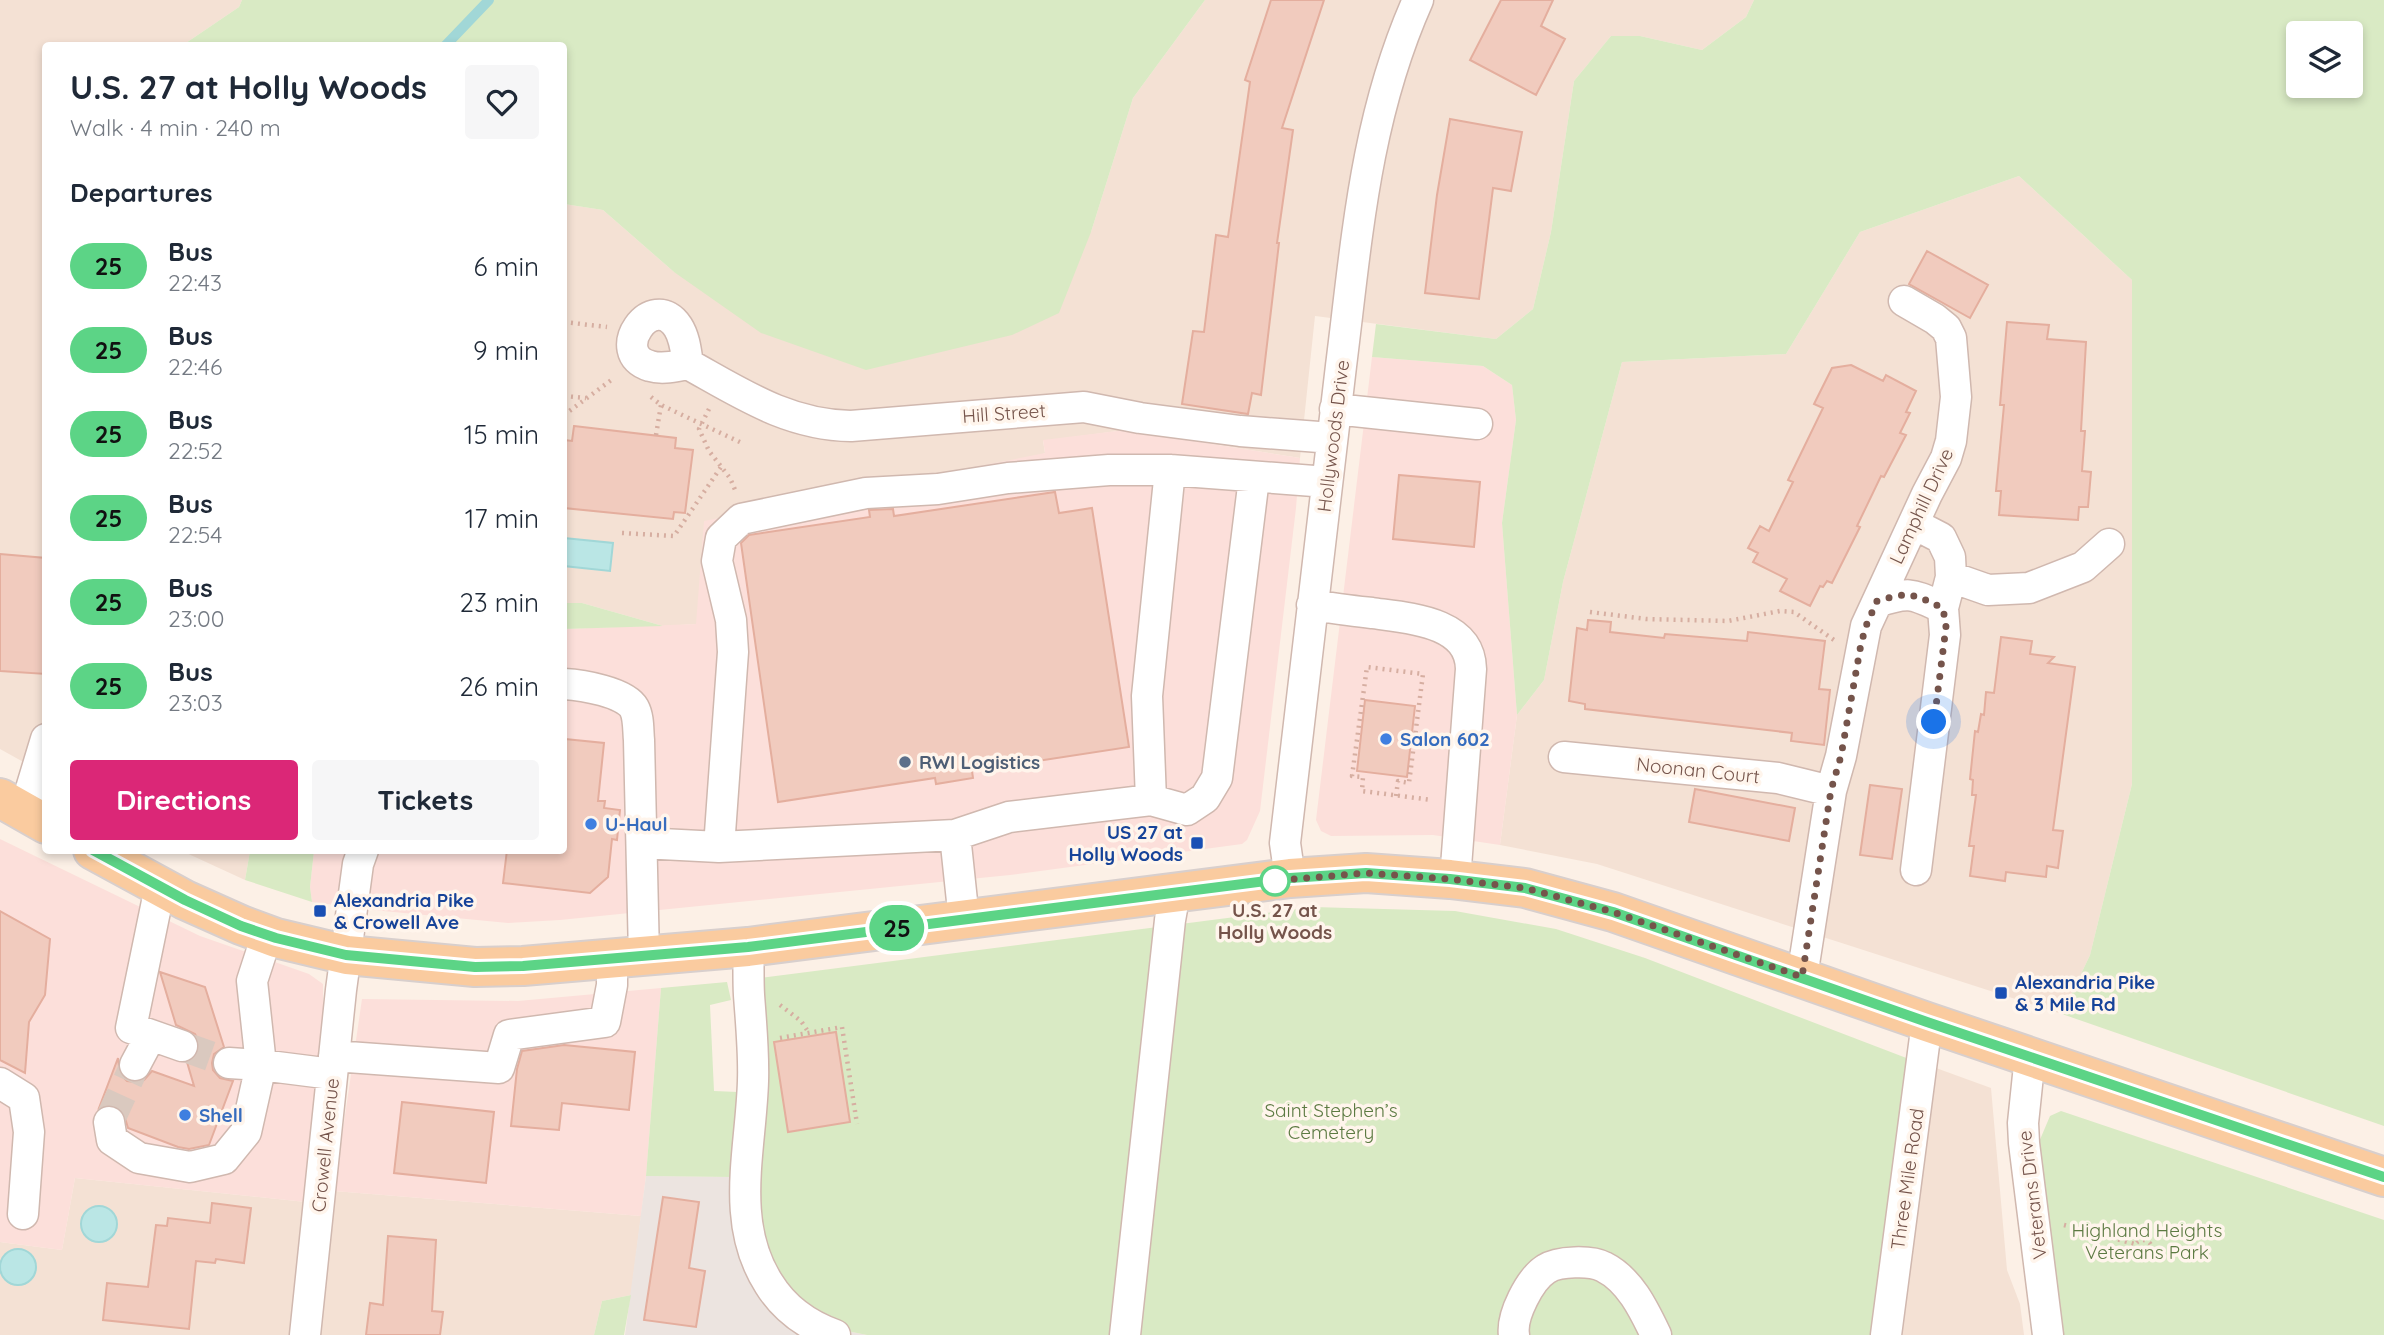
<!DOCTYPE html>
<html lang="en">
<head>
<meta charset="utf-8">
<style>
	:root { --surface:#fff; --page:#f6f6f7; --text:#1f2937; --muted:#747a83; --accent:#db2777 }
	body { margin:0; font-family:Quicksand,sans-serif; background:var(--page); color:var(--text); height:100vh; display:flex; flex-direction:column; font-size:26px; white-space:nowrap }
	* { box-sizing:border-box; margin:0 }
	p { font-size:23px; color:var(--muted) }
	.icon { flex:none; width:38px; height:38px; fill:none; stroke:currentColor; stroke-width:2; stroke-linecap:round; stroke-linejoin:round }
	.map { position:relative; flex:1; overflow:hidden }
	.side { position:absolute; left:42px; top:42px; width:525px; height:812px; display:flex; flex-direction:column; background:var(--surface); border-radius:7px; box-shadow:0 4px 10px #0003 }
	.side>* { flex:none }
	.badge { padding:0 14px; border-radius:23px; font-size:24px; line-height:46px }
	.fabs { position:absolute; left:2286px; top:21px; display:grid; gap:14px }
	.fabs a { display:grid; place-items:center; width:77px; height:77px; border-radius:7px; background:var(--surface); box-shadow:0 4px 10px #0003; font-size:35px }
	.you { position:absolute; width:35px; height:35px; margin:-18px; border:5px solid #fff; border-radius:50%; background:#1a73e8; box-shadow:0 0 0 10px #1a73e833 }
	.map>.badge { position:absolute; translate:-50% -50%; box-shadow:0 0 0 4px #fff }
	h2 { padding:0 28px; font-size:26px; line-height:63px }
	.round { display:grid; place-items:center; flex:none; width:74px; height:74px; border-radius:7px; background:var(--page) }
	.overview { display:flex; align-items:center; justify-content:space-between; height:119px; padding:0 28px }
	h1 { font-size:33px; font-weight:700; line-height:52px }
	.button { display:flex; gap:14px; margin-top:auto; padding:14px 28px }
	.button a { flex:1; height:80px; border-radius:7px; background:var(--accent); color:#fff; font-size:28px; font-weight:700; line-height:80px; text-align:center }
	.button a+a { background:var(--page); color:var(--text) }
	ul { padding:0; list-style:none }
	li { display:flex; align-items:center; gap:21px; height:84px; padding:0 28px }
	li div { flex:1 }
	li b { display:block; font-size:26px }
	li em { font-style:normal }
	li .badge { min-width:77px; font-weight:700; text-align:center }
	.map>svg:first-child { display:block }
	.residential { fill:#f4e1d4 }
	.commercial { fill:#fcdfda }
	.industrial { fill:#ece4e0 }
	.green { fill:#d9eac4; fill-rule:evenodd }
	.water { fill:#bae6e5; stroke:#a1d7d7; stroke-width:2 }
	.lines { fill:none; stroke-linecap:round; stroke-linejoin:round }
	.stream { stroke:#a1d7d7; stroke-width:10 }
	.building { fill:#f1cbbe; stroke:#e4ae9e; stroke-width:2 }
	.minor-tunnel { stroke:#dac9bf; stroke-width:30; stroke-dasharray:30 15; stroke-linecap:butt }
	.minor-casing { stroke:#d0b8af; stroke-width:33 }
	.major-casing { stroke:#d8cfcd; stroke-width:42 }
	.path { stroke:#d6aea1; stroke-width:4.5; stroke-dasharray:2 5; stroke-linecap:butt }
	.minor { stroke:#fff; stroke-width:30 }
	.major { stroke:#facb9f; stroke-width:38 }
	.line-casing { stroke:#fff; stroke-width:16 }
	.line { stroke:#5cd486; stroke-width:10 }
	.walk { stroke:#75544b; stroke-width:7; stroke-dasharray:0 12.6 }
	.shop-dot { fill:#3f7fe0; stroke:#fff5ec; stroke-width:2.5 }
	.service-dot { fill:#5c6f8a; stroke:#fff5ec; stroke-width:2.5 }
	.transit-dot { fill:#1a4fb4; stroke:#fff5ec; stroke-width:2.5 }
	.stop-dot { fill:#fff; stroke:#5cd486; stroke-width:3.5 }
	.labels { text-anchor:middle; stroke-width:7; stroke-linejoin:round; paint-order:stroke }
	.street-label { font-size:19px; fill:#75544b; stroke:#fff5ec }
	.shop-label { font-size:19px; font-weight:bold; fill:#366cbe; stroke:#fff5ec; text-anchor:start }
	.service-label { font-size:19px; font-weight:bold; fill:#4e5e75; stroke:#fff5ec; text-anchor:start }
	.transit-label { font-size:19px; font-weight:bold; fill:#164399; stroke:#fff5ec; text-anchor:start }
	.stop-label { font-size:19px; font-weight:bold; fill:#75544b; stroke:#fff5ec }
	.park-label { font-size:19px; fill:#5c7a42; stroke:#fff5ec }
</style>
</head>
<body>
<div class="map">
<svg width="2384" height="1335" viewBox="0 0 2384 1335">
	<rect width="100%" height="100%" fill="#fcf0e6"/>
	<path class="residential" d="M0 0H242L239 7 183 45 46 46 45 774 0 749Z
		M1205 0H1754L1746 17 1702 50 1640 36H1611L1574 81 1551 232 1533 309 1496 339 1315 316 1300 458 1125 430 1043 441 1045 453 696 624 663 626 582 603H564V204L603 210 674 272 1091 232 1133 98Z
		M2019 176 2132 280V784L2090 955 2062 1014 1597 864 1500 845 1517 715 1544 680 1563 582 1622 362 1786 354 1860 232Z
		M182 851H250L245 880Z
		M1936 1068 1991 1088 2007 1270 2020 1304 2024 1335H1900Z
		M75 1178 306 1202 334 1191 641 1216 631 1295 602 1301 594 1335H0V1242L62 1250Z"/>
	<path class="commercial" d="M1372 357 1483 366 1512 385 1516 420 1502 523 1517 715 1500 845 1433 835 1331 836 1321 831 1316 820Z
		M1125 430 1300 458 1296 508 1260 811 1247 840 1242 844 1010 875 560 920 508 923 373 910 312 902 310 887 314 851 564 850V629L696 624 704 521 1045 453 1043 440Z
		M0 839 200 936 309 974 323 984V1020L306 1202 75 1178 62 1250 0 1242Z
		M661 988 646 1176 641 1216 334 1191 362 999 518 1001Z"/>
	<path class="industrial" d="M646 1176 755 1177 847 1331 867 1335H625Z"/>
	<path class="green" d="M242 0H1205L1133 98 1091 232 1059 313 1012 335 866 370 761 333 674 272 603 210 564 204V46L183 45 239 7Z
		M1754 0H2384V1126L2062 1014 2090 955 2132 784V280L2019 176 1860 232 1786 354 1622 362 1563 582 1544 680 1517 715 1502 523 1516 420 1512 385 1483 366 1372 357 1376 324 1496 339 1533 309 1551 232 1574 81 1611 36H1640L1702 50 1746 17ZM2298 33H2350V86H2298Z
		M564 603H582L663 626 564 629Z
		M250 851H314L310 887 312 902 245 880Z
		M1313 907 1455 911 1556 929 1645 958 1909 1059 1874 1335H867L847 1331 806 1313 771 1269 752 1199 760 978Z
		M727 982 731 1000 710 1005 714 1091 738 1092 733 1177 646 1176 661 988Z
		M2061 1111 2384 1220V1335H2064L2039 1142 2050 1116Z
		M631 1295 624 1335H594L602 1301Z"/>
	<path class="water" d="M564 538 613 543 610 571 564 566Z
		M81 1224a18 18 0 1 1 36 0a18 18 0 1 1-36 0Z
		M0 1267a18 18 0 1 1 36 0a18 18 0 1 1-36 0Z"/>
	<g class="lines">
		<path class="stream" d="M445 46 489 0"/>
	</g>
	<path class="building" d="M1271 0H1324L1282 128 1293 130 1277 243H1279L1261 395 1252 393 1248 414 1182 404 1193 331 1204 332 1216 235 1228 237 1250 82 1245 80Z
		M1501 0H1553L1541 26 1565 39 1536 95 1470 60Z
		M1450 119 1522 132 1511 191 1493 188 1479 299 1425 293 1437 195Z
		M1927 251 1988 285 1970 318 1909 284Z
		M2007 322 2049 325 2047 339 2086 342 2081 431H2085L2082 471 2091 472 2088 507H2079L2078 520 1999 515 2001 491H1996L2004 405H2000Z
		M1851 365 1883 381 1886 375 1916 391 1906 412 1910 413 1900 433 1906 435 1884 477 1881 476 1857 526 1860 527 1832 583 1827 581 1823 587 1820 586 1810 606 1780 591 1787 579 1753 562 1758 553 1748 548 1760 526 1769 531 1793 482 1788 480 1823 408 1814 404 1832 368Z
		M574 426 676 438 675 448 693 450 685 513 674 512 673 519 564 508V440L572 441Z
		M1399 475 1480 482 1474 547 1393 539Z
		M1055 492 1059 513 1092 508 1129 747 972 771 973 778 936 784 935 778 778 802 741 543 749 535 870 517 869 510 893 509 894 516Z
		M0 554 46 558V674L0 671Z
		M1588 620 1611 622 1610 632 1664 638 1665 634 1747 641 1748 632 1825 641 1819 689 1830 690 1824 745 1791 741 1792 733 1585 709V704L1569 701 1577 628 1587 630Z
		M2001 637 2032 641 2030 654 2054 657 2048 663 2075 667 2053 830 2063 831 2058 868 2047 866 2046 877 2006 872 2005 881 1970 876 1974 846H1969L1976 795H1972L1973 780 1970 779 1975 731 1978 732 1981 714 1984 715 1986 692 1994 693Z
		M1365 700 1415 706 1407 777 1357 771Z
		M565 739 604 743 598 801H605L604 808 620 810 617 840 612 839 608 877 590 893 503 883 507 850H564Z
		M1870 785 1902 789 1892 859 1860 855Z
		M1695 789 1795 808 1789 841 1689 822Z
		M0 911 50 939 45 995 29 1022 25 1073 0 1060Z
		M160 972 205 987 224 1047 214 1054 212 1063 213 1070 220 1078 233 1081 209 1145 189 1149 178 1147 128 1128 123 1111 116 1106 107 1105 99 1108 118 1058 120 1074 127 1081 135 1082 144 1080 152 1071 194 1086 187 1062 194 1059 198 1052 199 1042 195 1034 176 1025Z
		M836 1032 850 1122 788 1132 774 1042Z
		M564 1045 635 1052 629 1110 562 1103 559 1130 511 1126 517 1069 522 1051Z
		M402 1102 494 1112 486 1183 394 1173Z
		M663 1197 699 1202 689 1268 705 1271 696 1327 644 1320Z
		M212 1203 251 1208 244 1263 216 1259 215 1263 196 1261 189 1329 103 1320 107 1283 148 1287 156 1225 167 1226 168 1218 210 1223Z
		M388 1236 436 1240 432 1311 443 1312 440 1335H366L370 1303 383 1305Z"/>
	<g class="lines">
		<path class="minor-tunnel" d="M182 1046 229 1063
			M109 1122 135 1065"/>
		<g class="minor-casing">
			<path id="minor" d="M688 364C676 366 663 370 650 366 607 354 652 288 678 327 685 338 686 352 688 364 742 394 788 425 851 426L1084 407 1140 418 1240 431 1332 438
				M1335 409 1477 424
				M1170 470 1147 696 1151 800 1187 810 1205 798 1217 778 1254 478
				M1914 524 1941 538 1950 557 1951 577 1943 608 1945 635 1916 870
				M1951 577 1988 590 2029 588 2083 567 2109 544
				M1877 602C1911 591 1912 594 1943 608
				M1312 605C1332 608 1352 611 1372 613 1408 618 1470 621 1471 669L1455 880
				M564 684C582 685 625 692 634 708 639 717 638 731 639 740L644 956
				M1564 757 1778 778 1831 791
				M1151 800 1009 817 955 835 719 847 733 652 731 620 717 561 721 538 741 519 866 493 938 489 1008 478 1109 470H1170L1327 482
				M24 812 46 739
				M955 835 964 920
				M642 843 719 847
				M1290 878 1285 843C1303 684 1321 525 1341 366 1357 238 1365 119 1418 0
				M160 887 131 1028 182 1046
				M748 947C749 963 748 979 749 995 751 1023 754 1053 753 1081 751 1150 729 1222 769 1284 785 1310 807 1325 835 1335
				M1802 977 1831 791 1841 756 1866 626 1927 494 1946 458 1951 441 1956 397 1951 338 1946 328 1935 319 1904 301
				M334 1056 499 1068 509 1035 605 1022 612 985V958
				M2030 1056 2023 1123 2024 1143 2048 1335
				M229 1063 261 1065 332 1074
				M135 1065 151 1035
				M0 1083 24 1098 29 1132 23 1214
				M109 1122 112 1140 139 1158 190 1167 224 1159 246 1132 261 1065 252 981 267 935
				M305 1335 341 990 358 864 363 850
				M1125 1335 1170 920 1175 892
				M1514 1335C1511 1316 1530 1279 1546 1269 1558 1261 1591 1260 1604 1267 1630 1280 1644 1310 1656 1335
				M1886 1335 1927 1022"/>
		</g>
		<g class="major-casing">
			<path id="major" d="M0 798 46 824
				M93 850 185 900 241 925 276 938 347 955 475 967 523 966 748 947 1290 878 1366 873 1450 879 1525 888 1613 912 1927 1022 2384 1177"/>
		</g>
		<path class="path" d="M564 322 607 327
			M564 396 586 398
			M651 397 661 405 744 444
			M709 409 699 429 709 451 730 478 736 492
			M564 415 614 378
			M656 435 661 405
			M622 533 674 536 721 467
			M1590 612 1646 619 1728 621 1780 611 1794 612 1834 640
			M1396 796 1398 781 1409 783 1423 674 1367 667 1352 776 1363 777 1362 791 1432 800
			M780 1005 801 1021 809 1033
			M780 1038 842 1027 857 1124
			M2064 1225 2135 1244
			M2134 1249a9 9 0 1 1 18 0a9 9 0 1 1-18 0Z"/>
		<use href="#minor" class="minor"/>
		<use href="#major" class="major"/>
	</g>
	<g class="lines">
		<g class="line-casing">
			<path id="line" d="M93 850 185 900 241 926 276 938 346 955 475 967 523 966 748 947 1290 878 1366 873 1450 879 1525 888 1613 912 1927 1022 2384 1177"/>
		</g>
		<use href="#line" class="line"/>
		<path class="walk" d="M1275 881H1272L1366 873 1450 879 1525 888 1613 912 1802 977 1831 790 1841 756 1861 644 1866 626 1877 601C1911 591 1912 594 1943 608L1946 627 1934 722"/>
	</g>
	<g class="shop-dot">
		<circle cx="1386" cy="739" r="7"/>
		<circle cx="591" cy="824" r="7"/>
		<circle cx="185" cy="1115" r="7"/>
	</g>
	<circle class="service-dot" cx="905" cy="762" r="7"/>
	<g class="transit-dot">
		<rect x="1190" y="836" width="14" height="14" rx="3.5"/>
		<rect x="313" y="904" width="14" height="14" rx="3.5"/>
		<rect x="1994" y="986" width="14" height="14" rx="3.5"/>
	</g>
	<circle class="stop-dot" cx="1275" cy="881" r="14"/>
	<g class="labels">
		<g class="street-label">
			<text transform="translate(1004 413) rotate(-4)" y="7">Hill Street</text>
			<text transform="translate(1333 436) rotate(-83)" y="7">Hollywoods Drive</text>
			<text transform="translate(1921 506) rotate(-65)" y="7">Lamphill Drive</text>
			<text transform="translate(1698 770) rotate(6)" y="7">Noonan Court</text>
			<text transform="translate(325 1145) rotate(-84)" y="7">Crowell Avenue</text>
			<text transform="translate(1907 1179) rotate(-82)" y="7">Three Mile Road</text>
			<text transform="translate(2032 1195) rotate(-97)" y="7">Veterans Drive</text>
		</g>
		<g class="shop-label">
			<text x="1400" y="746">Salon 602</text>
			<text x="605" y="831">U-Haul</text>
			<text x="199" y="1122">Shell</text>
		</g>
		<g class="service-label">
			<text x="919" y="769">RWI Logistics</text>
		</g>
		<g class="transit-label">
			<text x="1183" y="839" text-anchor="end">US 27 at<tspan x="1183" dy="22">Holly Woods</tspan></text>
			<text x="334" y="907">Alexandria Pike<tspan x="334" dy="22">&amp; Crowell Ave</tspan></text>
			<text x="2015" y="989">Alexandria Pike<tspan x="2015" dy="22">&amp; 3 Mile Rd</tspan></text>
		</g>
		<g class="stop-label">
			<text x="1275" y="917">U.S. 27 at<tspan x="1275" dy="22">Holly Woods</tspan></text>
		</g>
		<g class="park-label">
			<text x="1331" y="1117">Saint Stephen’s<tspan x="1331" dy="22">Cemetery</tspan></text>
			<text x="2147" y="1237">Highland Heights<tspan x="2147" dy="22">Veterans Park</tspan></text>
		</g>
	</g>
</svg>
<div class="fabs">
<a><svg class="icon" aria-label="layers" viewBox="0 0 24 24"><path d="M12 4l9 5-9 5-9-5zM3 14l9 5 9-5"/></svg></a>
</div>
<div class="you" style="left:1934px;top:722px"></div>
<b class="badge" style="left:897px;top:928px;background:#5cd486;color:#111">25</b>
<section class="side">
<div class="overview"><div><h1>U.S. 27 at Holly Woods</h1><p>Walk · 4 min · 240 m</p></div><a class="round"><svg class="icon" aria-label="heart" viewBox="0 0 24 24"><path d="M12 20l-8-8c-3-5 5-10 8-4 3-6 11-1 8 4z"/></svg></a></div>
<h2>Departures</h2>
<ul>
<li><span class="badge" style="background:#5cd486;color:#111">25</span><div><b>Bus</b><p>22:43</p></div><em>6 min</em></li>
<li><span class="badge" style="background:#5cd486;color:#111">25</span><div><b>Bus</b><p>22:46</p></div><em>9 min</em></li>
<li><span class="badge" style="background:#5cd486;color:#111">25</span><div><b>Bus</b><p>22:52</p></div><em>15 min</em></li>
<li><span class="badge" style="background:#5cd486;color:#111">25</span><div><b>Bus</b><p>22:54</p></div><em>17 min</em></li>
<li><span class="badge" style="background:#5cd486;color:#111">25</span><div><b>Bus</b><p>23:00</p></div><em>23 min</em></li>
<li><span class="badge" style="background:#5cd486;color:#111">25</span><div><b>Bus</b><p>23:03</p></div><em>26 min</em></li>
</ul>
<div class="button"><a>Directions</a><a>Tickets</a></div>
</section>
</div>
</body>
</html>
